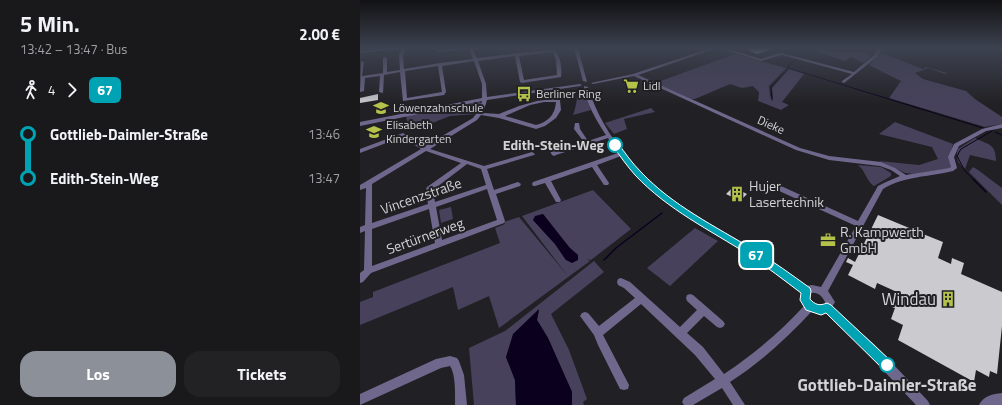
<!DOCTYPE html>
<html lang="de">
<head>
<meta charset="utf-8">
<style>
	:root { --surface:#19181b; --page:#222124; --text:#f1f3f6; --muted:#9fa0a3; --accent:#8c9099 }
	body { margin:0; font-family:"Titillium Web",sans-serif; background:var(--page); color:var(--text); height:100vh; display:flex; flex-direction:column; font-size:15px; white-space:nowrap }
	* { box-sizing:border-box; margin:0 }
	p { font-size:13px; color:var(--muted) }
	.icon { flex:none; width:22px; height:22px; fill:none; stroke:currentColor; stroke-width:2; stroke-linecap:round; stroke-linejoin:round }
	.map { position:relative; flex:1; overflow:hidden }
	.panel { display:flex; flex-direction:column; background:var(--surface); width:360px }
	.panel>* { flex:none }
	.badge { padding:0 8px; border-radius:6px; font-size:14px; line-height:26px }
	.map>.badge { position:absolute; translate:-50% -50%; box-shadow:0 0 0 2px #fff }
	.legs { display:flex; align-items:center; gap:6px; height:44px; padding:0 20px; font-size:13px }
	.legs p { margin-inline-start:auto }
	.headline { display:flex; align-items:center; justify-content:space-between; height:68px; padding:0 20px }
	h1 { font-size:22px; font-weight:700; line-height:30px }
	.action { display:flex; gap:8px; margin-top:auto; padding:8px 20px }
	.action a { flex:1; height:46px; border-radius:16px; background:var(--accent); color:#fff; font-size:16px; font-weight:700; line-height:46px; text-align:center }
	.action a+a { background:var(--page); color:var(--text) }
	ul { padding:0 20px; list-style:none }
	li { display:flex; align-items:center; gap:14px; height:44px; font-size:15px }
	li i { display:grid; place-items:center; width:6px; height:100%; margin:0 5px; background:currentColor }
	li i::after { content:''; width:10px; height:10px; margin:-5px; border:3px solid; border-radius:50%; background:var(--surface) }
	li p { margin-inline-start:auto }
	li:first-child i { background:linear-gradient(#0000 50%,currentColor 0) }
	li:last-child i { background:linear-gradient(currentColor 50%,#0000 0) }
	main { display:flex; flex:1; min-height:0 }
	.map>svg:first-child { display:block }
	.green { fill:#47415c; fill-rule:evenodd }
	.water { fill:#0b011f }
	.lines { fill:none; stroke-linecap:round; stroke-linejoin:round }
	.stream-far1 { stroke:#0b011f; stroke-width:1 }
	.stream { stroke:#0b011f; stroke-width:1.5 }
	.building { fill:#cbcbcf }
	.minor { fill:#70688c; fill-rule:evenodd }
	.line-1 { fill:#00a3b4; stroke:#fff }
	.stop-1-dot { fill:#fff; stroke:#00a3b4; stroke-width:2 }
	.labels { text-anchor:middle; stroke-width:4; stroke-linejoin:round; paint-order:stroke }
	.far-poi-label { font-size:12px; fill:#d3d2d5; stroke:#212024; text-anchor:start }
	.far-street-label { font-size:12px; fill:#d3d2d5; stroke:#212024 }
	.stop-label { font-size:14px; font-weight:bold; fill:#d3d2d5; stroke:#212024; text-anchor:end }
	.poi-label { font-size:14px; fill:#d3d2d5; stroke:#212024; text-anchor:start }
	.street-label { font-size:14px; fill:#d3d2d5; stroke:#212024 }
	.near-poi-label { font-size:17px; fill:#d3d2d5; stroke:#212024; text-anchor:end }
	.near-stop-label { font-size:17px; font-weight:bold; fill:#d3d2d5; stroke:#212024 }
</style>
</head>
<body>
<main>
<section class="panel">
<div class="headline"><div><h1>5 Min.</h1><p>13:42 – 13:47 · Bus</p></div><b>2.00 €</b></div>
<div class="legs"><svg class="icon" aria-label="walk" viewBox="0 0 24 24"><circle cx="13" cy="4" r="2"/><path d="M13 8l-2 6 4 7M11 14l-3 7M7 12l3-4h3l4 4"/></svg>4<svg class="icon" aria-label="forward" viewBox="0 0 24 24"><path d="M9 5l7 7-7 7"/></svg><b class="badge" style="background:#00a3b4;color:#fff">67</b></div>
<ul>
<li><i style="color:#00a3b4"></i><b>Gottlieb-Daimler-Straße</b><p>13:46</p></li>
<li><i style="color:#00a3b4"></i><b>Edith-Stein-Weg</b><p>13:47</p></li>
</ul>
<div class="action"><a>Los</a><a>Tickets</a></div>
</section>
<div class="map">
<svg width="642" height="405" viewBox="0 0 642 405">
	<rect width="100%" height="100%" fill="#212024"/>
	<path class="green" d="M457 49 488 53 500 52 512 55 503 63 491 57 485 61 454 51Z
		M521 53 563 69 566 67 587 73 585 74 568 68 555 73 563 79 606 91 615 99 642 117V124L625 127 529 98 541 81 509 65Z
		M375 54 426 68 409 86 410 96 413 99 412 88 429 69 444 74 422 102 429 105 421 110 398 101 399 92 393 86 382 88 370 84 335 99H331L295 83Z
		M221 91H223L231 110 213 115C217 106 215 99 221 91Z
		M118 102 122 103V107L117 114 90 116 52 131 48 125 46 116Z
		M291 108 295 112 264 119 267 129 254 134 245 123Z
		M535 122 593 144 589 159 591 166 590 168 553 174 545 173 519 161 559 165 578 159 572 147 519 134Z
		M615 138C629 145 636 144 636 161L610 155 605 169C598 163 595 158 598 149Z
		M498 165 521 167 531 173V176L514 186C507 182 505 170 498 165Z
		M613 167 618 170 642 188V205L609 172Z
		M233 190 271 229 231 260 227 259 230 261 139 328 129 296 98 310 93 287 0 325V302L13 297V292L140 243 135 228 145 224 144 222 159 217 207 275 162 216ZM183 214 209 247 206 260 195 244 173 220Z
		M91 207 93 219 81 223 79 210Z
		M335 228 358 241 310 286 287 268Z
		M234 261 244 272 191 314 209 350 227 399 223 402 224 405H212V392L188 338 177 320 179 310 146 357 155 380 156 405H114L109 348 145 331Z"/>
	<path class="water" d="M183 214 209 247 218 255V260L212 263 206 260 195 244 173 220 175 216Z
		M179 309 177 320 188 338 212 392V405H156L155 380 146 357 153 334Z"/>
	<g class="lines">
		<path class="stream-far1" d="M451 48 428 66V68L623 128
			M412 100 411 87 428 69
			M635 132 642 135
			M614 180 605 171 597 156 601 149 632 131"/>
		<path class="stream" d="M613 179 626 192
			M244 260 256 248 302 213"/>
	</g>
	<path class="building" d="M393 48H412V49L397 54 387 50Z
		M18 94V100L0 103V98Z
		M373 187 387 194 380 201 366 194Z
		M433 200 440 203 437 208 421 201Z
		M518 215 554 230 555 227 559 229 558 232 583 242 578 258 591 264 592 258 604 263 601 274 642 292V326L637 374 630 371 629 377 616 370 614 382 538 340 543 325 531 319 535 308 532 307 537 292 517 283 515 289 488 275 493 265 486 262 488 258 495 262Z"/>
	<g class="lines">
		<path class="minor" d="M27 48H46L43 55 44 69 80 63 113 59 109 49 79 52 75 50 77 49 80 50 112 48 117 58 157 53 194 50C201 56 202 68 201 77L162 83 160 82 155 56 118 61 126 84 127 97 220 84 222 85 220 86 127 100 123 113 139 114 159 106 177 101 192 99 200 100 201 110 196 118 185 126 176 129 139 118 121 115 117 120 70 149 124 166 172 152 175 154 174 155 127 169 134 190 158 182 161 184 160 186 136 194 145 221 144 223 11 273 3 282 0 283V273L4 270 5 231 0 233V227L5 225 6 188 0 190V185L61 149 42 137 0 153V149L43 133 65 146 113 118C117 113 121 108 122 101L0 126V122L122 98V84L114 61 82 66 86 92 84 95 43 101 40 72 24 75 23 93 19 92 20 76 5 78 4 91 0 92 1 61 4 62 2 76 23 73V58L25 57 27 58V72L40 70 39 55 42 49 0 53V51ZM193 52 196 60 197 75 164 80 159 56ZM78 66 82 92 47 98 45 71ZM184 102H196C195 115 188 122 176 125L145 116 170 105ZM66 151 101 163 67 187 66 189 68 204 12 223V184ZM107 164 121 169 126 185 75 202 73 190ZM127 189 137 220 82 240 76 207ZM69 209 75 243 12 266V229Z
			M214 48H218L227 82 223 81Z
			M351 48H357L278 75 440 148 469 156 521 162 535 168 546 175 589 168 591 167 588 157 594 144 622 129 642 124V128L626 131 599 146 594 157 597 168 593 171C569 177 544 176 523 189L468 291 475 302 472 307 515 345 568 401 570 405H556L507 353 466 313 461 314 452 311C427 338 401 362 370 382L385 405H373L362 388 333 405H324L322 402 324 398 355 379 335 355 281 304 243 335 269 385 268 389 264 390 260 389 238 345 234 335 220 316 222 313 225 312 228 313 239 326 275 298 264 288 258 285 257 282 258 279 261 278 270 282 320 327 337 310 327 301 326 298 327 295 330 294 333 295 363 321 365 324 363 327 360 328 357 327 344 316 327 333 343 347 364 374C394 354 420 332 444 306L441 298V293L389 254 336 222 310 205 282 181 261 156 237 165 249 183 248 185H244L232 167 191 181 201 200 200 202H196L185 183 175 186H173L172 184 173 182 258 153 248 138 196 155 194 156 192 155 187 146 188 145H192L196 151 224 142 214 129 215 123H219L220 129 228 141 246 135C238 123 224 100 224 86L228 87C244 139 283 181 328 210 349 224 372 236 394 249 412 260 429 274 446 286L452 285 461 287 496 226 417 190 416 188 417 186H421L498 221 518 186 526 182 540 176 531 170 520 166 469 160 436 150 274 76 233 84 231 83 273 74ZM451 293C458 292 462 296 465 302L464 305C457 307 446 301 451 293Z
			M358 48H365L401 59 415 54 422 53 494 72 514 55 519 48H523L517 57 484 83 482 82V81L492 74 422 55 401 61Z
			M90 356 97 358 99 361 104 375 107 405H95C95 394 96 375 90 366L81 368 0 405V394L76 359Z
			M642 393V405H619C623 396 633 394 642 393Z"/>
	</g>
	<linearGradient id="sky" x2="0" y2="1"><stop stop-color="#121214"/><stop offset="0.46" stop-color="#3d4250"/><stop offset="1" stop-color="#3d4250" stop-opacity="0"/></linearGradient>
	<rect width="642" height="105" fill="url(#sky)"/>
	<path class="line-1" d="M253 143H258C265 153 272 163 281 172 313 206 355 226 394 250 413 261 432 275 450 288L451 291 450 299C455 305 460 306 467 303L471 305 531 361 533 365 531 369 527 371 523 369 466 313 461 315 446 310 440 300 441 293C424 280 407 267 389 255 350 230 308 210 275 175 267 166 260 156 253 146Z"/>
	<defs>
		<g id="supermarket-bare" transform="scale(1.2)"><path d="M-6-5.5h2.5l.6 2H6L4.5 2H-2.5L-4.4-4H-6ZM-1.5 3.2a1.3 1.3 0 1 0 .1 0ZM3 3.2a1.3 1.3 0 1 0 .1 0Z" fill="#b4c24a" stroke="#212024" stroke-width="2.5" paint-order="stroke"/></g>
		<g id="bus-bare" transform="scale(1.2)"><path d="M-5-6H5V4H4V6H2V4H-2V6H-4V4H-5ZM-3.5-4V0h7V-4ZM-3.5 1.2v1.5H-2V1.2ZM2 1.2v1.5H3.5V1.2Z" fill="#b4c24a" stroke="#212024" stroke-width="2.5" paint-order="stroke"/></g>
		<g id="school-bare" transform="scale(1.2)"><path d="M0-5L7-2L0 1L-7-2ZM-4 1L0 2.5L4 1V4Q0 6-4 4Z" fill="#b4c24a" stroke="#212024" stroke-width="2.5" paint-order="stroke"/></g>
		<g id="building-bare" transform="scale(1.2)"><path d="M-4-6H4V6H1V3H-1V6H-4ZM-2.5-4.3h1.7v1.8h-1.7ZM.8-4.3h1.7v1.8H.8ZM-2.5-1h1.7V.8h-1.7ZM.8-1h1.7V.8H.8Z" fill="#b4c24a" stroke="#212024" stroke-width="2.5" paint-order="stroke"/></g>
		<g id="office-bare" transform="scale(1.2)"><path d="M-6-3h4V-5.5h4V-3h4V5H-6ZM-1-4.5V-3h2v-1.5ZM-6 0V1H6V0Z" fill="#b4c24a" stroke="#212024" stroke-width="2.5" paint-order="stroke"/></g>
	</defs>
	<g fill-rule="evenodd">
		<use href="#supermarket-bare" x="271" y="86"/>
		<use href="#bus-bare" x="164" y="94"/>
		<use href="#school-bare" x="21" y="108"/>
		<use href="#school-bare" x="14" y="132"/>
		<use href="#building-bare" x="377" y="194"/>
		<use href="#office-bare" x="468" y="240"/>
		<use href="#building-bare" x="588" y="299"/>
	</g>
	<g class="stop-1-dot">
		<circle cx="255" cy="145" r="7"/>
		<circle cx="527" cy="365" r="7"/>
	</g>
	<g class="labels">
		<g class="far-poi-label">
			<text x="283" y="90">Lidl</text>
			<text x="176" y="98">Berliner Ring</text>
			<text x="33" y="112">Löwenzahnschule</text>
			<text x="26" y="129">Elisabeth<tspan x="26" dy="14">Kindergarten</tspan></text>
		</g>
		<g class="far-street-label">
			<text transform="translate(411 125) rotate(24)" y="4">Dieke</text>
		</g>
		<g class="stop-label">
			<text x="244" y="150">Edith-Stein-Weg</text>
		</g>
		<g class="poi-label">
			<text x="389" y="191">Hujer<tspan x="389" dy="16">Lasertechnik</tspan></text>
			<text x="480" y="237">R. Kampwerth<tspan x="480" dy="16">GmbH</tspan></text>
		</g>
		<g class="street-label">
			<text transform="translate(61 196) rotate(-19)" y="5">Vincenzstraße</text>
			<text transform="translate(65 236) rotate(-20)" y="5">Sertürnerweg</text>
		</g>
		<g class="near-poi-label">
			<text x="576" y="305">Windau</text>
		</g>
		<g class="near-stop-label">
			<text x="527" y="391">Gottlieb-Daimler-Straße</text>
		</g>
	</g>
</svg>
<b class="badge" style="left:396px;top:255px;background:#00a3b4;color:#fff">67</b>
</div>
</main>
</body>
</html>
